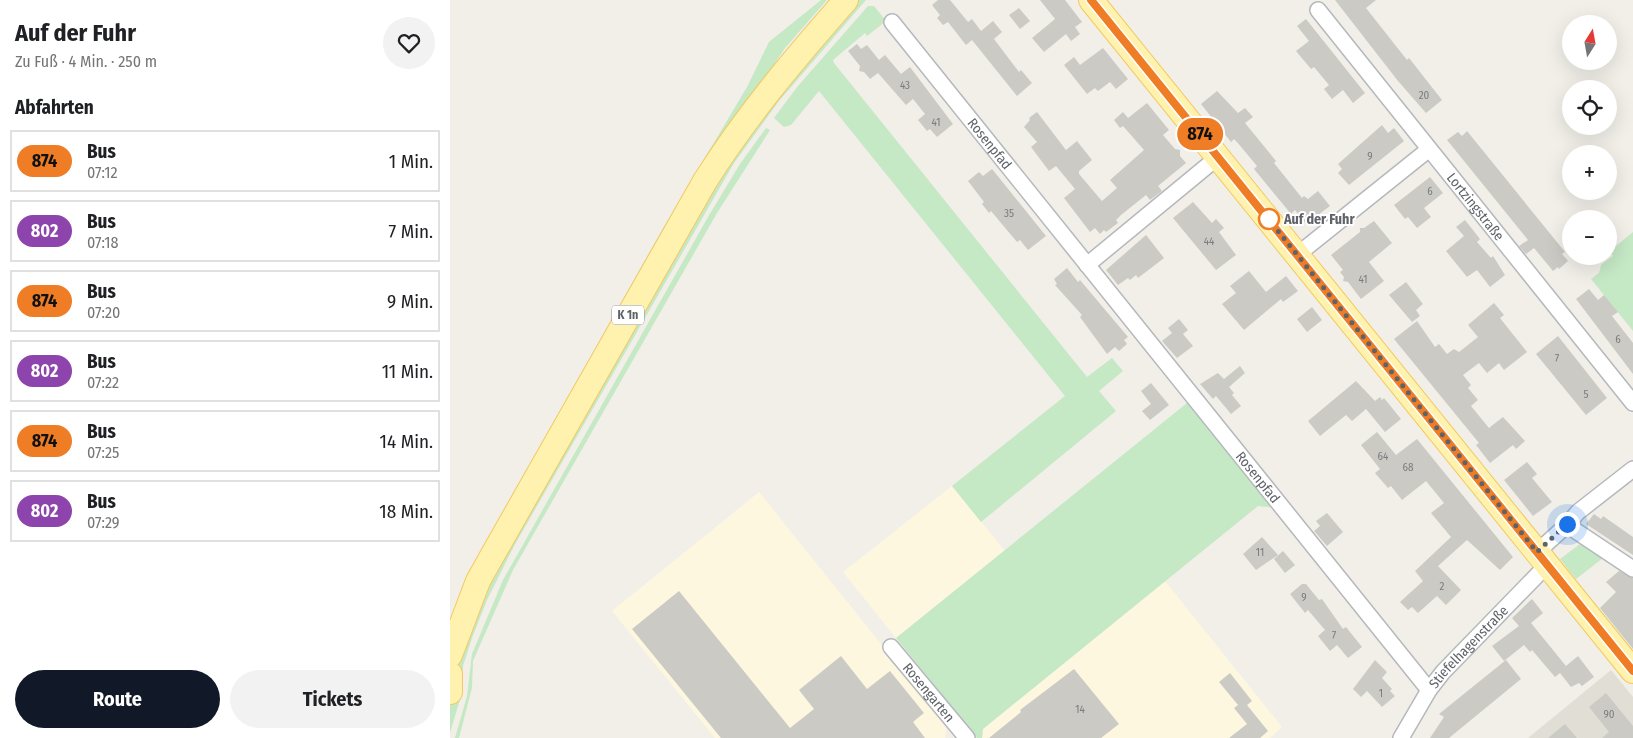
<!DOCTYPE html>
<html lang="de">
<head>
<meta charset="utf-8">
<style>
	:root { --surface:#fff; --page:#f2f2f2; --text:#202124; --muted:#757577; --line:#e0e0e0; --accent:#111827 }
	body { margin:0; font-family:"Fira Sans Condensed",sans-serif; background:var(--page); color:var(--text); height:100vh; display:flex; flex-direction:column; font-size:19px; white-space:nowrap }
	* { box-sizing:border-box; margin:0 }
	p { font-size:16px; color:var(--muted) }
	.icon { flex:none; width:28px; height:28px; fill:none; stroke:currentColor; stroke-width:2; stroke-linecap:round; stroke-linejoin:round }
	.map { position:relative; flex:1; overflow:hidden }
	.panel { display:flex; flex-direction:column; background:var(--surface); width:450px }
	.panel>* { flex:none }
	.badge { padding:0 10px; border-radius:16px; font-size:18px; line-height:32px }
	.needle { width:32px; rotate:11deg }
	.controls { position:absolute; left:1112px; top:15px; display:grid; gap:10px }
	.controls a { display:grid; place-items:center; width:55px; height:55px; border-radius:50%; background:var(--surface); box-shadow:0 5px 20px #0002; font-size:25px }
	.you { position:absolute; width:25px; height:25px; margin:-12px; border:4px solid #fff; border-radius:50%; background:#1a73e8; box-shadow:0 0 0 8px #1a73e833 }
	.map>.badge { position:absolute; translate:-50% -50%; box-shadow:0 0 0 2px #fff }
	h2 { padding:0 15px; font-size:19px; line-height:45px }
	.round { display:grid; place-items:center; flex:none; width:52px; height:52px; border-radius:26px; background:var(--page) }
	.head { display:flex; align-items:center; justify-content:space-between; height:85px; padding:0 15px }
	h1 { font-size:24px; font-weight:700; line-height:38px }
	.action { display:flex; gap:10px; margin-top:auto; padding:10px 15px }
	.action a { flex:1; height:58px; border-radius:30px; background:var(--accent); color:#fff; font-size:20px; font-weight:700; line-height:58px; text-align:center }
	.action a+a { background:var(--page); color:var(--text) }
	ul { padding:0; list-style:none }
	li { display:flex; align-items:center; gap:15px; height:62px; margin:0 10px 8px; padding:0 5px; border:2px solid var(--line); border-radius:0px }
	li div { flex:1 }
	li b { display:block; font-size:19px }
	li em { font-style:normal }
	li .badge { min-width:55px; font-weight:700; text-align:center }
	main { display:flex; flex:1; min-height:0 }
	.map>svg:first-child { display:block }
	.commercial { fill:#fef7e0 }
	.education { fill:#e1ded6 }
	.green { fill:#c5e8c5 }
	.building { fill:#cccac5 }
	.lines { fill:none; stroke-linecap:round; stroke-linejoin:round }
	.minor-casing { stroke:#b5b8bc; stroke-width:18 }
	.primary-casing { stroke:#f2c960; stroke-width:26 }
	.minor { stroke:#fff; stroke-width:15 }
	.primary { stroke:#fff2af; stroke-width:24 }
	.line-casing { stroke:#fff; stroke-width:11 }
	.line { stroke:#ef7d26; stroke-width:8 }
	.walk { stroke:#5f6368; stroke-width:5; stroke-dasharray:0 9 }
	.stop-dot { fill:#fff; stroke:#ef7d26; stroke-width:2.5 }
	.labels { text-anchor:middle; stroke-width:4; stroke-linejoin:round; paint-order:stroke }
	.number-label { font-size:11px; fill:#7a7d7f }
	.shield { fill:#fff; stroke:#8f9295; stroke-width:1 }
	.shield-label { font-size:12px; font-weight:bold; fill:#5f6368 }
	.street-label { font-size:14px; fill:#5f6368; stroke:#fff }
	.stop-label { font-size:14px; font-weight:bold; fill:#5f6368; stroke:#fff; text-anchor:start }
</style>
</head>
<body>
<main>
<section class="panel">
<div class="head"><div><h1>Auf der Fuhr</h1><p>Zu Fuß · 4 Min. · 250 m</p></div><a class="round"><svg class="icon" aria-label="heart" viewBox="0 0 24 24"><path d="M12 20l-8-8c-3-5 5-10 8-4 3-6 11-1 8 4z"/></svg></a></div>
<h2>Abfahrten</h2>
<ul>
<li><span class="badge" style="background:#ef7d26;color:#111">874</span><div><b>Bus</b><p>07:12</p></div><em>1 Min.</em></li>
<li><span class="badge" style="background:#8e44ad;color:#fff">802</span><div><b>Bus</b><p>07:18</p></div><em>7 Min.</em></li>
<li><span class="badge" style="background:#ef7d26;color:#111">874</span><div><b>Bus</b><p>07:20</p></div><em>9 Min.</em></li>
<li><span class="badge" style="background:#8e44ad;color:#fff">802</span><div><b>Bus</b><p>07:22</p></div><em>11 Min.</em></li>
<li><span class="badge" style="background:#ef7d26;color:#111">874</span><div><b>Bus</b><p>07:25</p></div><em>14 Min.</em></li>
<li><span class="badge" style="background:#8e44ad;color:#fff">802</span><div><b>Bus</b><p>07:29</p></div><em>18 Min.</em></li>
</ul>
<div class="action"><a>Route</a><a>Tickets</a></div>
</section>
<div class="map">
<svg width="1183" height="738" viewBox="0 0 1183 738">
	<rect width="100%" height="100%" fill="#f1efe8"/>
	<path class="commercial" d="M502 486 555 551 446 638 393 572Z
		M309 492 497 726 495 738H265L162 611Z
		M715 581 832 727 820 738H532L533 729Z"/>
	<path class="education" d="M1161 670 1183 697V738H1078Z"/>
	<path class="green" d="M371 0H377L335 48 323 66 0 633V620L31 552 212 230 297 87 319 42Z
		M406 0H416L329 101 284 163 64 546 37 600 22 638 13 666 11 696 0 733V706L4 691 6 664 22 615 276 162Z
		M418 6H424L436 21 417 36 415 33 383 60 384 63 637 377 662 358 673 371 649 391 666 411 531 522 502 486 615 396 369 91 341 125 334 127 324 118 348 86Z
		M316 128 320 130 267 213 63 570 23 661 22 688 9 738H5L17 696 22 654 53 580 258 217 290 164Z
		M1183 232V331L1141 279 1149 273 1151 265 1163 256 1160 251Z
		M742 399 826 508 808 506 533 729 532 738H527L446 638Z
		M1130 544 1134 547 1137 545 1153 558 1126 579 1110 559Z"/>
	<path class="building" d="M488 0H500L518 22 522 19 531 31 543 21 552 32 544 39 569 72 571 70 582 83 567 96 522 40 516 45 498 22 493 25 487 18 490 15 482 5Z
		M590 0H615L632 22 625 27 630 34 621 41 616 34 594 52 582 38 605 19Z
		M885 0H926L916 8 957 60 959 58 992 100 976 113 948 81Z
		M569 8 580 21 570 29 559 15Z
		M856 19 915 93 903 103 893 90 882 99 874 89 879 85 864 67 861 69 846 51 859 41 847 26Z
		M407 44 411 49 417 45 429 60 435 55 451 74 460 67 503 124 487 137 480 129 477 131 468 120 475 114 463 99 456 105 428 73 420 79 414 72 409 71 410 66 398 51Z
		M653 48 678 79 666 89 660 82 648 91 645 88 637 94 614 65 624 57 630 65Z
		M767 91 788 113 795 108 803 117 795 123 826 161 824 163 852 198 854 196 858 199 868 191 880 206 856 224 845 210 841 214 804 169 807 166 787 142 784 139 781 142 751 104Z
		M697 103 719 130 713 135 725 149 730 150V156L736 163 708 186 712 191 700 200 696 195 671 215 666 220 668 223 656 232 654 230 650 234 645 228 640 232 614 198 625 189 606 166 599 171 581 147 587 142 574 127 580 120 579 118 587 112 616 150 627 141 642 160 629 171V174L652 201 667 188 660 180 694 150 673 126 670 128 664 120 673 112 678 118Z
		M932 125 938 133 944 128 954 141 899 185 888 173 892 169 888 164Z
		M1017 131 1115 252 1112 254 1118 261 1109 269 1108 267 1103 271 1084 248 1076 254 1069 246 1078 240 997 140 1008 132 1012 136Z
		M542 169 596 236 578 250 570 240 567 242 541 211 539 213 532 204 534 202 518 181 529 172 533 176Z
		M980 177 993 193 974 208 981 217 967 228 958 217 955 219 944 205Z
		M743 202 762 223 766 219 774 228 769 232 786 255 766 270 723 218Z
		M1015 220 1030 239 1027 242 1041 258 1043 256 1055 275 1040 287 1027 270 1017 277 996 251 1014 236 1006 227Z
		M924 221 942 243 919 262 934 281 911 299 898 282 893 281 894 277 890 272 893 270 881 255 910 232V228H914Z
		M696 235 714 258 688 278 686 275 680 280 678 278 668 285 656 270Z
		M617 268 628 282 630 280 678 337 674 340 677 344 669 351 665 347 657 354 630 317 632 315 605 285 607 284 604 279Z
		M799 271 816 292 836 276 848 291 833 302 831 299 794 330 772 304 786 293 780 286Z
		M956 282 973 304 966 310 970 316 962 322 939 295Z
		M1139 289 1148 300 1154 295 1168 312 1162 316 1183 343V374L1126 299Z
		M1044 303 1054 315 1050 318 1077 352 1054 370 1049 363 1037 373 1029 363 1013 375 1021 385 1018 388 1028 400 1021 406 1039 428 1053 417 1075 441 1066 449 1063 445 1040 463 1026 445 1029 443 944 339 967 321 985 347 989 344 997 354 1004 349 1009 352 1028 337 1018 325Z
		M862 307 872 320 857 332 847 319Z
		M729 319 738 330 733 334 743 346 727 358 712 341 722 333 718 328Z
		M1108 336 1157 398 1136 415 1086 354Z
		M790 366 795 373 779 387 784 393 782 395 791 406 781 414 766 396 763 399 750 384 768 373 774 379Z
		M906 381 925 401 930 397 932 400 934 398 951 419 935 432 916 409 902 421 896 415 870 436 858 421Z
		M701 383 719 405 700 420 692 411 701 404 691 391Z
		M927 432 946 455 967 439 1063 557 1050 570 1017 540 988 566 1011 590 996 605 987 596 968 613 962 607 958 610 950 602 973 581 965 571 1001 537 981 513 994 503 976 481 952 500 941 486 938 488 925 473 930 469 911 445Z
		M1077 462 1087 474 1082 478 1102 502 1083 516 1054 480Z
		M877 513 893 532 877 546 864 531 870 526 866 521Z
		M1144 514 1151 519 1153 516 1183 537V555L1136 524Z
		M812 537 828 555 806 570 793 554Z
		M833 551 845 565 835 573 824 559Z
		M1169 571 1183 578V649L1150 608 1166 592 1156 582Z
		M852 584H856L869 600 872 599 893 629 896 627 912 647 898 658 887 645 880 651 868 636 875 630 858 610 855 613 840 594Z
		M229 591 340 728 364 709 349 690 391 656 417 689 440 671 474 713 463 722 475 738H271L182 629Z
		M1082 599 1093 613 1081 623 1116 666 1128 656 1144 677 1132 686 1129 683 1121 687 1110 673 1105 677 1082 650 1080 652 1074 645 1054 661 1042 646 1069 626 1062 618Z
		M925 660 937 672 932 678 942 689 940 691 945 696 932 707 917 691 911 697 903 689Z
		M1056 660 1071 679 999 738H980L994 717 989 714Z
		M624 669 669 724 651 738H539L571 712 570 710Z
		M780 673 802 701 797 705 818 731 810 738H779L797 724 784 708 788 705 769 682Z
		M1156 693 1183 726V738H1152L1159 732 1139 707Z
		M1115 724 1127 738H1098Z"/>
	<g class="lines">
		<g class="minor-casing">
			<g id="minor">
				<path id="s1" d="M868 10 1183 403"/>
				<path id="s2" d="M442 22 979 690"/>
				<path d="M847 255 978 150"/>
				<path d="M637 265 768 157"/>
				<path d="M1117 525 1128 512 1183 469"/>
				<path d="M1087 552 1117 525 1183 569"/>
				<path id="s3" d="M441 647 517 738"/>
				<path id="s4" d="M951 738 979 690 993 672 1097 565"/>
			</g>
		</g>
		<g class="primary-casing">
			<path id="primary" d="M641 0 1183 671
				M0 655 28 581 42 556 255 181C296 116 345 58 396 0
				M0 674V692"/>
		</g>
		<use href="#minor" class="minor"/>
		<use href="#primary" class="primary"/>
	</g>
	<g class="lines">
		<g class="line-casing">
			<path id="line" d="M641 0 1183 671"/>
		</g>
		<use href="#line" class="line"/>
		<path class="walk" d="M819 219 815 215 1087 552 1117 524"/>
	</g>
	<circle class="stop-dot" cx="819" cy="219" r="10"/>
	<g class="labels">
		<g class="number-label">
			<text x="455" y="89">43</text>
			<text x="974" y="99">20</text>
			<text x="486" y="126">41</text>
			<text x="920" y="160">9</text>
			<text x="980" y="195">6</text>
			<text x="559" y="217">35</text>
			<text x="759" y="245">44</text>
			<text x="913" y="283">41</text>
			<text x="1168" y="343">6</text>
			<text x="1107" y="362">7</text>
			<text x="1136" y="398">5</text>
			<text x="933" y="460">64</text>
			<text x="958" y="471">68</text>
			<text x="810" y="556">11</text>
			<text x="992" y="590">2</text>
			<text x="854" y="601">9</text>
			<text x="884" y="639">7</text>
			<text x="931" y="697">1</text>
			<text x="630" y="713">14</text>
			<text x="1159" y="718">90</text>
		</g>
		<rect class="shield" x="162" y="305.5" width="32" height="19" rx="4"/>
		<g class="shield-label">
			<text x="178" y="319">K 1n</text>
		</g>
		<g class="street-label">
			<text dy="5" stroke="none"><textPath href="#s2" startOffset="156">Rosenpfad</textPath></text>
			<text dy="5" stroke="none"><textPath href="#s1" startOffset="252">Lortzingstraße</textPath></text>
			<text dy="5" stroke="none"><textPath href="#s2" startOffset="584">Rosenpfad</textPath></text>
			<text dy="5" stroke="none"><textPath href="#s4" startOffset="114">Stiefelhagenstraße</textPath></text>
			<text dy="5" stroke="none"><textPath href="#s3" startOffset="59">Rosengarten</textPath></text>
		</g>
		<g class="stop-label">
			<text x="834" y="224">Auf der Fuhr</text>
		</g>
	</g>
</svg>
<div class="controls">
<a><svg class="needle" viewBox="-14 -14 28 28"><path d="M0-13l5 13h-10z" fill="#e53935"/><path d="M0 13l5-13h-10z" fill="#757577"/></svg></a>
<a><svg class="icon" aria-label="locate" viewBox="0 0 24 24"><circle cx="12" cy="12" r="6"/><path d="M12 2v4M12 18v4M2 12h4M18 12h4"/></svg></a>
<a>+</a>
<a>−</a>
</div>
<div class="you" style="left:1117px;top:524px"></div>
<b class="badge" style="left:750px;top:134px;background:#ef7d26;color:#111">874</b>
</div>
</main>
</body>
</html>
